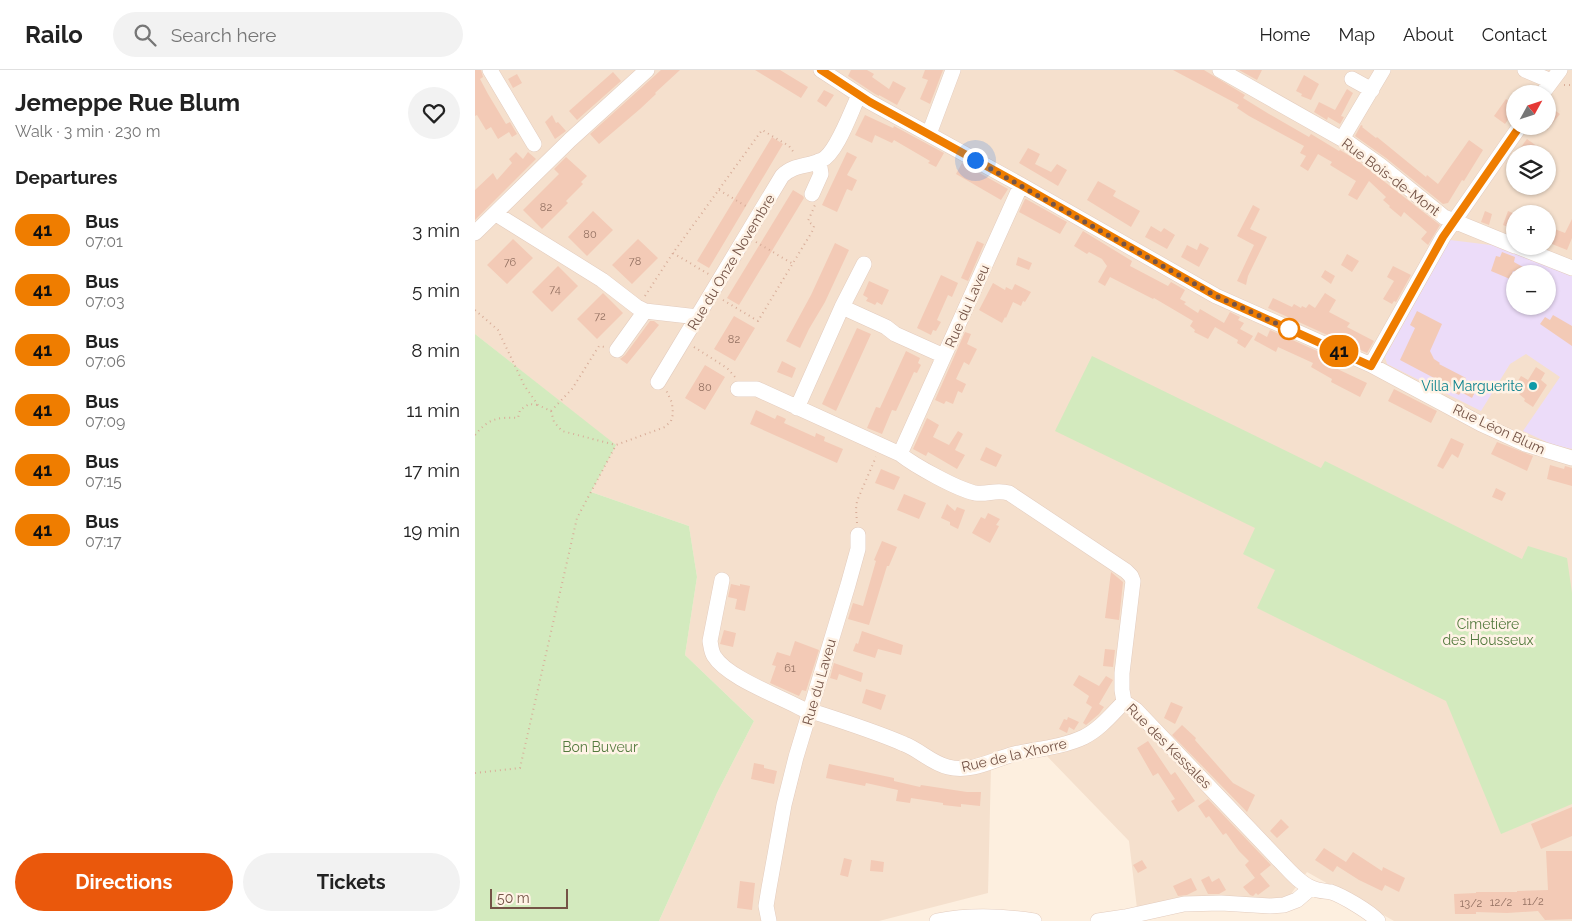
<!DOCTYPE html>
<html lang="en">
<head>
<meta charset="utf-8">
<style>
	:root { --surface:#fff; --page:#f2f2f2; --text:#222; --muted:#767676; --line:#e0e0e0; --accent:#ea580c }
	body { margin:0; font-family:Raleway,sans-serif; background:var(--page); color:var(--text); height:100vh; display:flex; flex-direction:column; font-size:19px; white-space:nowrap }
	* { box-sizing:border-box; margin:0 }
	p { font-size:16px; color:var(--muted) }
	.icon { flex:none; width:28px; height:28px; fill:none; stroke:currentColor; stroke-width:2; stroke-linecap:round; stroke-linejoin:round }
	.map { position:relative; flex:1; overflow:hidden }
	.side { display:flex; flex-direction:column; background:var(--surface); width:475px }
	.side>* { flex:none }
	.badge { padding:0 10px; border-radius:16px; font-size:18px; line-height:32px }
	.needle { width:32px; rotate:50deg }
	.controls { position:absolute; left:1031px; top:15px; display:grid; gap:10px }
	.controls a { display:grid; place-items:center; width:50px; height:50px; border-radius:50%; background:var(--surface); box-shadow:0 1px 4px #0004; font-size:25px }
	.scale { position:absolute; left:15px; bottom:12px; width:78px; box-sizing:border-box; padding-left:5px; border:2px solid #745346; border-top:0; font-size:14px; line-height:18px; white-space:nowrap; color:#745346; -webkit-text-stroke:4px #fff3e6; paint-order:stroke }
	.you { position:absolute; width:25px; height:25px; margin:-12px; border:4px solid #fff; border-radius:50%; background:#1a73e8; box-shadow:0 0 0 8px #1a73e833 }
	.map>.badge { position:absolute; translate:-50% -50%; box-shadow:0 0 0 2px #fff }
	h2 { padding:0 15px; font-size:19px; line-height:45px }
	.round { display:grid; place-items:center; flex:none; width:52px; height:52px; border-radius:26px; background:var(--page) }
	.summary { display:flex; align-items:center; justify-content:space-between; height:85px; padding:0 15px }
	h1 { font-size:24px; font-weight:700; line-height:38px }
	.action { display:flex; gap:10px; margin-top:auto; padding:10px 15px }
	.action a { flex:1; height:58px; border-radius:30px; background:var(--accent); color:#fff; font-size:20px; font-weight:700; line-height:58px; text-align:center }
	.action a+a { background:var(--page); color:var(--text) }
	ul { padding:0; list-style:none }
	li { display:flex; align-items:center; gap:15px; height:60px; padding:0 15px }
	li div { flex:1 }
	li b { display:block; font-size:19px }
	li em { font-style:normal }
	li .badge { min-width:55px; font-weight:700; text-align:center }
	header { display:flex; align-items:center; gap:30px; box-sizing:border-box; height:70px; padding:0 25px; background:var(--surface); border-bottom:1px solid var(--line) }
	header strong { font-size:24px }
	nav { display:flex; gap:28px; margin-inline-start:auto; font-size:18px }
	.search { width:350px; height:45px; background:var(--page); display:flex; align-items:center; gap:12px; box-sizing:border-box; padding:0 18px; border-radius:28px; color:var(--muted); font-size:19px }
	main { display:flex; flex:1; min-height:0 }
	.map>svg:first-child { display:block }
	.residential { fill:#f5e0cd; fill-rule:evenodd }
	.education { fill:#ecdcf9; fill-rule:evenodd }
	.green { fill:#d3eabe }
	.building { fill:#f3cab6 }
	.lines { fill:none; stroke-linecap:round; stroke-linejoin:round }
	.minor-casing { stroke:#e3ccbe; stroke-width:16 }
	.path { stroke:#d8ad99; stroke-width:2; stroke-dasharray:1 4; stroke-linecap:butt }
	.minor { stroke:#fff; stroke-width:15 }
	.line-casing { stroke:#fff; stroke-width:11 }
	.line { stroke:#ef7d00; stroke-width:8 }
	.walk { stroke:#745346; stroke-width:5; stroke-dasharray:0 9 }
	.stop-dot { fill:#fff; stroke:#ef7d00; stroke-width:2.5 }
	.culture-dot { fill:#0f9aa8; stroke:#fff3e6; stroke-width:2 }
	.labels { text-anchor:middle; stroke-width:5; stroke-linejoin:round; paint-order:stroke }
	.number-label { font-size:11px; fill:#947162 }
	.street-label { font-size:14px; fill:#745346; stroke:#fff3e6 }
	.culture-label { font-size:14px; fill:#0d838f; stroke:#fff3e6; text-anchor:end }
	.park-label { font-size:14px; fill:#547a3e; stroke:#fff3e6 }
</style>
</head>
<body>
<header>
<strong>Railo</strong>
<div class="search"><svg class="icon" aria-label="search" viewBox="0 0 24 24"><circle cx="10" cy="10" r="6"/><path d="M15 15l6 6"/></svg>Search here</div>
<nav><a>Home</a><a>Map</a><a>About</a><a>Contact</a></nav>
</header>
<main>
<section class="side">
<div class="summary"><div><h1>Jemeppe Rue Blum</h1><p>Walk · 3 min · 230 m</p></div><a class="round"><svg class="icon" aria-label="heart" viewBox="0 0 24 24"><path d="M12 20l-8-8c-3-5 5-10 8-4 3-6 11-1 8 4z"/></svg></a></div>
<h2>Departures</h2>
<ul>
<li><span class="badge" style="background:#ef7d00;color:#111">41</span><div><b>Bus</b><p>07:01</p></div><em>3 min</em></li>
<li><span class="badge" style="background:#ef7d00;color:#111">41</span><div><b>Bus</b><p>07:03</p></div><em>5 min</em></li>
<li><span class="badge" style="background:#ef7d00;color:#111">41</span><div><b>Bus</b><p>07:06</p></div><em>8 min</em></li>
<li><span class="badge" style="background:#ef7d00;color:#111">41</span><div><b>Bus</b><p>07:09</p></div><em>11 min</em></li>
<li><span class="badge" style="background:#ef7d00;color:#111">41</span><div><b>Bus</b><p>07:15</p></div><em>17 min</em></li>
<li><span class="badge" style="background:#ef7d00;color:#111">41</span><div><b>Bus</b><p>07:17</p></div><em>19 min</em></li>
</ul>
<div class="action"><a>Directions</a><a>Tickets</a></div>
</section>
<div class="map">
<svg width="1097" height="851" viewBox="0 0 1097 851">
	<rect width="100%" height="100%" fill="#fdefdf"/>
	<path class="residential" d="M0 0H1097V851H919L832 802 813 828 714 832 663 847 654 771 568 682 516 696 513 823 404 851H184L242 723 279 651 210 585 222 507 214 456 116 422 140 375 0 264ZM1040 24H1072V56H1040ZM1040 84H1072V116H1040ZM1040 144H1072V176H1040ZM1040 204H1072V236H1040Z"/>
	<path class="education" d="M975 170 1024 176 1097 205V379L1076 374 1048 361 1085 307 1051 284 1035 294 1006 341 912 294 910 287ZM1040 204H1072V236H1040Z"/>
	<path class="green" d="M0 264 141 375 116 422 214 456 222 507 210 585 279 651 242 723 184 851H0Z
		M617 286 846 398 850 391 1047 489 1053 476 1092 488 1097 523V734L1026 764 971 631 782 538 800 500 768 484 780 458 580 361Z"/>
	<path class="building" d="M0 0H6L8 7 5 9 13 24 31 54 35 52 42 64 37 67 34 62 23 69 16 57 11 60 2 45 0 46Z
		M186 0H205L180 23 181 24 165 39 124 74 115 64Z
		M280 0H305L333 17 326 28Z
		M376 0H392L399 4 397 7 414 19 418 11 431 18 422 35 404 25V26L400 24 373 6Z
		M450 0H468L455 34 445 29 453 10 447 8Z
		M698 0H729L770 25 768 28 794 44 834 67 836 64 864 81 865 80 883 91 965 155 953 175 946 169 952 162 929 142 926 147 914 137 915 136 908 130 911 127 894 111 882 130 873 125 881 111 855 95 857 92 843 84 833 101 825 96 831 86 825 83 829 76 774 46 762 38 764 35Z
		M764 0H787L782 10Z
		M138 2 146 11 102 50 94 41Z
		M42 4 47 13 38 18 33 9Z
		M829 5 844 14 836 30 826 26 827 24 821 21Z
		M872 19 878 23 866 46 869 47 865 54 853 47 852 50 839 42 844 32 860 40Z
		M349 20 359 25 351 37 342 31Z
		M1031 29 1040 36V40L1030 54 1019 46Z
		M1072 35 1085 44 1072 60Z
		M77 45 81 53 83 52 91 61 80 69 70 52Z
		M390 45 418 58 419 56 469 83 461 97 453 93 455 91 419 70 417 73 400 65 397 73 380 65Z
		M886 55 888 56 887 57 901 68 902 67 951 107 952 105 963 114 994 70 1008 80 989 111 987 110 973 133 968 134 911 88 880 66Z
		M297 67 308 74 234 198 222 191Z
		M1052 69 1063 77 1058 84H1041Z
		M553 78 565 84 560 94 576 102 582 94 592 100 583 116 544 93Z
		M41 82 48 89 53 82 61 89 0 150V120L18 103 22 110 37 93 34 89Z
		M372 82 382 87 372 105 382 110 377 121 372 119 362 142 347 135Z
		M91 87 112 106 106 112 108 114 91 131 93 133 67 159 48 140 84 104 79 99Z
		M487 93 533 119 526 130 481 104Z
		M623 111 641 121 638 126 665 141 656 157 612 130Z
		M318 120 328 126 329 128 264 235 252 228Z
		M550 129H551L592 152 585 164 544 142Z
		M778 135 785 139 775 159 792 167 773 206 771 215 762 211 779 175 762 166Z
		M118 141 138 160 112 186 93 167Z
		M1010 141 1017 144 1014 155 1006 152Z
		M1033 141 1040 144V160L1028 155Z
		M1097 149V168L1092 180 1072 172V156L1090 163Z
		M676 156 686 162 689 158 700 165 692 179 670 167Z
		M608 161 657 191 655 196 693 216 696 212 710 220 705 229 711 232 709 234 723 243 725 239 749 253 755 242 765 247 763 250 769 253 765 259 778 266 770 278 762 273 763 270 740 257 733 269 719 262 720 260 715 256 718 251 679 228 678 229 635 207 630 216 623 212 632 196 627 189 614 182 612 184 599 176Z
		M38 169 58 188 32 214 12 195Z
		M163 169 183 188 157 214 137 195Z
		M502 171 509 174 493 211 486 208Z
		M360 173 374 180 350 232 334 259 325 278 311 271 336 225Z
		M725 173 734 178 724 197 706 187 712 175 722 180Z
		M1027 182 1040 187 1039 192 1055 201 1054 204H1046L1038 201 1035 209 1016 201 1021 186 1025 187Z
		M872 184 884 191 877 202 866 195Z
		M543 187 557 193 554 200 541 195Z
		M83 196 103 216 77 242 57 222Z
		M918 196 936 205 921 232 919 231 917 234 908 229 919 211 912 207Z
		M850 200 860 206 856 214 846 207Z
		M466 205 483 213 477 227 473 225 462 250 466 252 461 261 458 260 456 265 442 258Z
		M394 211 414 220 407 235 402 232 400 235 396 233 391 231 393 228 388 225Z
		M518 213 530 220 531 217 537 220 540 214 556 222 550 232 548 231 546 236 538 232 531 248 530 247 527 253 504 240Z
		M128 223 148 243 122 269 102 249Z
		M850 223 861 230 854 242 875 253 872 257 899 271 892 283 793 238 798 228 817 237 819 234 826 238 827 236 831 238 834 234 840 238Z
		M942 241 967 254 955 281 959 289 965 293 964 294 991 308 989 311 1002 318 997 328 986 322 984 325 976 321 978 318 925 290 940 258 935 255Z
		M1078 245 1097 256V276L1065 254 1070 247 1075 250Z
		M259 246 280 258 260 291 239 279Z
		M175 251H179L184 255 152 294 145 289 150 285Z
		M382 258 396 264 361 341 347 334Z
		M795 260 858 288 854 295 892 313 885 327 856 312 857 309 836 297 838 293 803 277 801 282 779 270 783 262 792 267Z
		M490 262 496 264 492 274 502 279 494 295 489 292 481 309 491 314 487 323 483 321 478 334 471 331 469 334 460 330Z
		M431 281 445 288 443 293 446 295 442 303 439 302 421 341 417 340 407 364 392 358 401 337 405 338Z
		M307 291 321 298 317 308 302 302Z
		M230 295 250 307 230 340 210 328Z
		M1061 297 1070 303 1066 310 1072 315 1058 337 1049 331 1050 329 1044 324 1048 318 1041 314 1046 306 1053 310Z
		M919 319 962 341 956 353 913 331Z
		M281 340 300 349 302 345 307 347 311 349 309 353 340 367 341 363 350 367 349 371 368 379 362 393 275 354Z
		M452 348 464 355 458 367 474 375 483 361 488 364 480 380 490 385 482 399 453 382 451 386 438 379Z
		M976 368 989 374 983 388 977 384 968 399 962 396Z
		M1022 372 1058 386 1052 401 1016 384Z
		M511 377 527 385 521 397 505 390Z
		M1075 395 1089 399 1090 396 1097 398V416L1072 409Z
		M406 399 425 407 419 420 400 413Z
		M1021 418 1031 423 1027 431 1017 427Z
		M429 424 451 433 444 449 422 440Z
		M472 434 480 441 482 437 490 440 483 459 475 455V452L466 448Z
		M513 443 525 449 521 455 524 456 515 473 497 463 506 447 510 449Z
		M407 471 422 477 414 496H412L394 555 373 549 378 533 388 536 401 491 399 490Z
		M636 502 648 512 644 550 630 548Z
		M256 514 265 516V514L275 516 270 541 260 539 262 529 253 527Z
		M249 560 261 563 258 577 245 574Z
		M387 561 428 575 426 585 403 579 400 588 378 581 381 573 383 574Z
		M320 571 344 580 331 621 327 620 324 626 295 613 301 596 297 595 302 582 315 586Z
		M630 579 640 580 638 597 628 596Z
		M359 593 388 603 386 612 364 604 362 610 355 608Z
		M604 605 624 616 631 606 638 610 624 634 629 637 624 644 611 655 608 653 617 637 611 633 614 626 598 615Z
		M391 619 411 625 406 640 387 633Z
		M696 632 708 637 700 654 689 648Z
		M593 647 604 652 599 660 594 657 592 663 584 659 589 649 592 650Z
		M707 655 721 668 720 670 758 713 780 725 772 742 697 665Z
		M673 671 696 705 700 702 720 731 703 742 696 731 700 729 683 703 678 706 662 678Z
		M279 693 289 695V698L302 701 299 714 276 709Z
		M354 694 419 708V711L445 717 446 715 492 722H506L505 736 486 734V737L468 735V733L436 728 435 733 421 731 423 720 391 713 390 716 351 708Z
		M733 729 796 795 780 808 770 795 774 791 764 781 751 763 748 765 734 746 731 748 723 736Z
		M1097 737V766L1066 779 1056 754Z
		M806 749 814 757 802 768 795 761Z
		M849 778 871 792 878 782 907 801 908 797 930 808 924 822 910 815 907 821 884 810 862 796 858 802 840 790Z
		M1071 781H1097V849L1070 850 1063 841 1032 843 1001 842V844H980L979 824 1001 823V822H1042V821L1073 820Z
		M369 788 377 790 373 807 365 805Z
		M396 790 409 792 408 802 395 801Z
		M667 790 672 798 663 803 658 795Z
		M785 804 795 816 783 825 781 823 778 826 775 825 768 817Z
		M734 806 737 812 744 808 751 820 744 824H733L726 810Z
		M716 808 722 820 712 825 703 826 698 816Z
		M265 811 280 813 277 840 262 838Z"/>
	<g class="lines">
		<g class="minor-casing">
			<path id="minor" d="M15 0 59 74
				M346 0 395 32 546 115 741 226 896 295 1006 354 1050 374 1097 388
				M745 0 874 73 905 95 969 147 1040 176
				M1050 0 1076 11
				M877 9 897 20
				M1067 24 1085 0
				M454 64 478 0
				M867 69 908 0
				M337 124 346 104 344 91
				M21 144 127 210 162 237 170 241 223 247
				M0 163 95 70 172 0
				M1041 176 1097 198
				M367 237 411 257 420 264 469 286
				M142 280 170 241
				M896 295 968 167 1045 56
				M183 312 307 106C319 94 333 97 347 90 362 83 376 41 384 25
				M263 319H282L425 384C440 396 482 419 500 423 513 425 520 419 534 423L651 501 656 506 658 511 647 603V620L649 632 661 640 804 790C814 800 824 813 837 818 843 821 850 821 856 822 868 826 895 842 903 851
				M322 338 367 237 389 194
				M425 384 546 115
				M247 510 235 571C236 576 236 581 239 586 253 609 310 628 335 643
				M336 641C367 651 399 661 429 674 445 680 456 693 473 697 496 703 517 690 539 684 562 679 588 677 609 667 625 659 637 644 649 632
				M294 851 291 836 294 818 309 735 321 687 373 515 383 479V465
				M462 851C494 845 527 846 559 851
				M623 851 650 847 709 834 746 833 795 836 809 835 822 830 836 818"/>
		</g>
		<path class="path" d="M1089 15H1097
			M244 120 274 138
			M281 172 318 194
			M198 183 235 205
			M170 226 198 183 287 60 314 76 320 84
			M248 230 283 251 338 160 339 156 333 151 340 135
			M0 240 23 260 49 315 63 335 76 341 79 352 87 361 141 375 190 357 196 351 198 344 197 333 191 320
			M219 277 252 298 261 308
			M76 341 97 319 124 276 130 277
			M0 365C14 348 23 347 43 348L45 340 54 334 63 335
			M382 453 381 439 382 431 401 387
			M0 703 45 698 102 448 141 375"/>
		<use href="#minor" class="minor"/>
	</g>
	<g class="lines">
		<g class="line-casing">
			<path id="line" d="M346 0 395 32 546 115 741 226 896 296 968 167 1045 56"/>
		</g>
		<use href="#line" class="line"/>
		<path class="walk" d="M500 90 741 226 814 259"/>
	</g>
	<circle class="stop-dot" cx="814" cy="259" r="10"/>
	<circle class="culture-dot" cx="1058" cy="316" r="5"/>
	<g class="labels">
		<g class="number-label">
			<text x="71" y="141">82</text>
			<text x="115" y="168">80</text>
			<text x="160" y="195">78</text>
			<text x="35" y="196">76</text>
			<text x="80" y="223">74</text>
			<text x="125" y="250">72</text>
			<text x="259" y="273">82</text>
			<text x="230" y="321">80</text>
			<text x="315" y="602">61</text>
			<text x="1058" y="835">11/2</text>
			<text x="1026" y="836">12/2</text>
			<text x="996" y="837">13/2</text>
		</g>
		<g class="street-label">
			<text transform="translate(916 107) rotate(37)" y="5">Rue Bois-de-Mont</text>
			<text transform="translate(256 192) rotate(-59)" y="5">Rue du Onze Novembre</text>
			<text transform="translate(492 236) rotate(-66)" y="5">Rue du Laveu</text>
			<text transform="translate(1024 359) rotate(25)" y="5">Rue Léon Blum</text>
			<text transform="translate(344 612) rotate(-74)" y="5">Rue du Laveu</text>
			<text transform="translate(694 676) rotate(45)" y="5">Rue des Kessales</text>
			<text transform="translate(539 685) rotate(-13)" y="5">Rue de la Xhorre</text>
		</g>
		<g class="culture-label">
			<text x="1048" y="321">Villa Marguerite</text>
		</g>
		<g class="park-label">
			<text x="1013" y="559">Cimetière<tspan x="1013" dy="16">des Housseux</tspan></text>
			<text x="125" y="682">Bon Buveur</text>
		</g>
	</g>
</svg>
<div class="controls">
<a><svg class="needle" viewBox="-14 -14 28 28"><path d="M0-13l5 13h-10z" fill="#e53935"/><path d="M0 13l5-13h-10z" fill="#767676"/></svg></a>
<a><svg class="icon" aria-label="layers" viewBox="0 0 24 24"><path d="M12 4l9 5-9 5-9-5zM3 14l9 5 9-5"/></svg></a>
<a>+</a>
<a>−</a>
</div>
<div class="scale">50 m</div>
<div class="you" style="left:500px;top:90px"></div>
<b class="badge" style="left:864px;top:281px;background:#ef7d00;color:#111">41</b>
</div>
</main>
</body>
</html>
